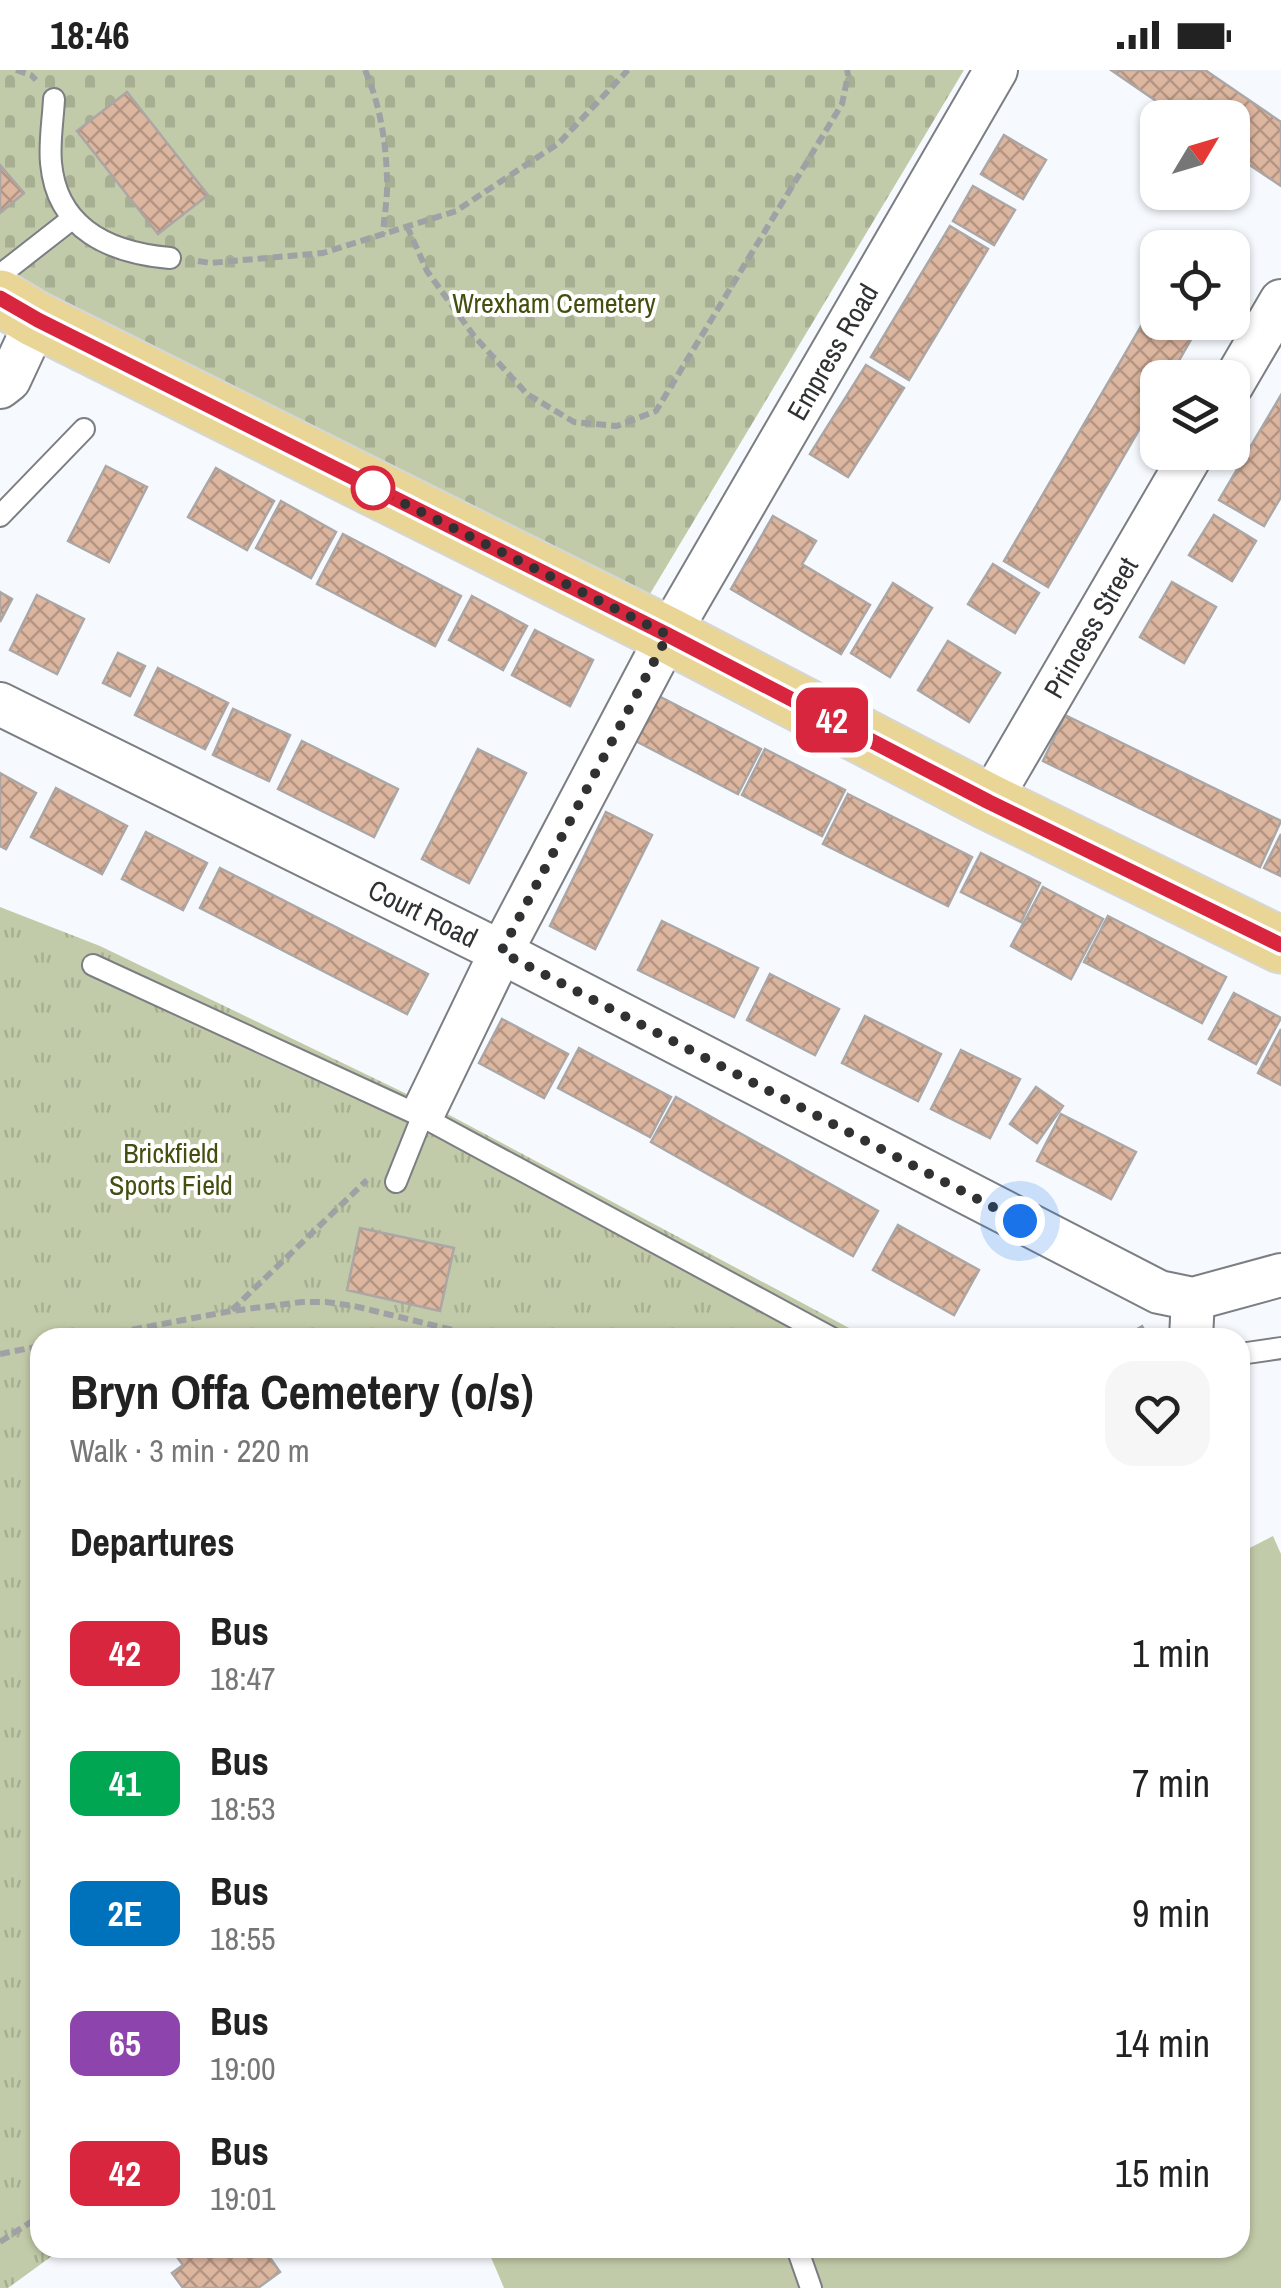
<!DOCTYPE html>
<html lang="en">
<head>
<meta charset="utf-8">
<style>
	:root { --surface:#fff; --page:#f6f6f6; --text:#222; --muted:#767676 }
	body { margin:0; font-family:"Archivo Narrow",sans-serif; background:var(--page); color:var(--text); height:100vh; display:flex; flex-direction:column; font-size:38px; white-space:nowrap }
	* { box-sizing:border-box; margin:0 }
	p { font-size:32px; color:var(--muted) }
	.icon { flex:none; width:55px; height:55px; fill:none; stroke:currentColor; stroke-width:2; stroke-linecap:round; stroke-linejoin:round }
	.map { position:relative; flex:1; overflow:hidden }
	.drawer { position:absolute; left:30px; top:1258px; width:1220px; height:930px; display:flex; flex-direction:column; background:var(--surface); border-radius:30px; box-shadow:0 2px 8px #0004 }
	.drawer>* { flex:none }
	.badge { padding:0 20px; border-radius:15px; font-size:35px; line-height:65px }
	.needle { width:65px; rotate:52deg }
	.fabs { position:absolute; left:1140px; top:30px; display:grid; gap:20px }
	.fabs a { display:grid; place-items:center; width:110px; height:110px; border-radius:20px; background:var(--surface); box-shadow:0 2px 8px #0004; font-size:50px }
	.you { position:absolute; width:50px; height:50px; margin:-25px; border:8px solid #fff; border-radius:50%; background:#1a73e8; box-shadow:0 0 0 15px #1a73e833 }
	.map>.badge { position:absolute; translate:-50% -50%; box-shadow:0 0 0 5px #fff }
	h2 { padding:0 40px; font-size:38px; line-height:90px }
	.round { display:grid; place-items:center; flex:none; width:105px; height:105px; border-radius:30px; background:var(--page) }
	.headline { display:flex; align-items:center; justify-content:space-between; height:170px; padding:0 40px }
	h1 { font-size:48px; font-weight:700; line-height:75px }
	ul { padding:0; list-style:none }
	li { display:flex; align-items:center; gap:30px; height:130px; padding:0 40px }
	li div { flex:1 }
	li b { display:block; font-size:38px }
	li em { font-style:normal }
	li .badge { min-width:110px; font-weight:700; text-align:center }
	.status { display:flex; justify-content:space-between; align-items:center; height:70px; padding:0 50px; background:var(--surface); direction:ltr }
	.status svg { height:28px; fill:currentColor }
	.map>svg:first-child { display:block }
	.cemetery { fill:url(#cemetery-stones) }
	.park { fill:url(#park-tufts) }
	.garden { fill:#c2cba9 }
	.building { fill:url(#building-cross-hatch); stroke:#aca6a4; stroke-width:2.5 }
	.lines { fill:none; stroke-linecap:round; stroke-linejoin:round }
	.lane-casing { stroke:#7b7e82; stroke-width:24 }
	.street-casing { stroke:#7b7e82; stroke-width:46 }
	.primary-casing { stroke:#d5d6d6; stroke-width:59 }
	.path { stroke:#9fa2a5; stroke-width:6; stroke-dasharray:10 5; stroke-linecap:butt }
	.lane { stroke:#fff; stroke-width:20 }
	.street { stroke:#fff; stroke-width:42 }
	.primary { stroke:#e9d697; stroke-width:55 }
	.line-casing { stroke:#fff; stroke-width:22 }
	.line { stroke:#d7263d; stroke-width:15 }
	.walk { stroke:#2f3133; stroke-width:10; stroke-dasharray:0 18 }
	.stop-dot { fill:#fff; stroke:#d7263d; stroke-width:5 }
	.labels { text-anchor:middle; stroke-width:8; stroke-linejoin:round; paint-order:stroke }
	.park-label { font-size:28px; fill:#434e0f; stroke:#fff }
	.street-label { font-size:28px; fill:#2f3133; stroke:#fff }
</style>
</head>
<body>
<div class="status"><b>18:46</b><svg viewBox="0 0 49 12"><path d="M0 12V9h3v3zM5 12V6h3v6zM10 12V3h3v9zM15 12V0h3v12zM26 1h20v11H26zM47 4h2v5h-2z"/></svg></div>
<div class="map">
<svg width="1281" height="2218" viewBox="0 0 1281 2218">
	<defs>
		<pattern id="cemetery-stones" width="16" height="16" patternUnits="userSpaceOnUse" patternTransform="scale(2.5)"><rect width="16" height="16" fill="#c2cba9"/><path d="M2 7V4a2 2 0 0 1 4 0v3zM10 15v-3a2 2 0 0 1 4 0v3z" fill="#a7af92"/></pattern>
		<pattern id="park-tufts" width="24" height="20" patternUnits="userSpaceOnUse" patternTransform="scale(2.5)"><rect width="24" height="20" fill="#c2cba9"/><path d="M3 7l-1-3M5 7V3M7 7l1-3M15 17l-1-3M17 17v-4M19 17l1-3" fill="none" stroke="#a7af92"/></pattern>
		<pattern id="building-cross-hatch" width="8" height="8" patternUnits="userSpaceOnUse" patternTransform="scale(2.5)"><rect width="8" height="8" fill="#ddb6a0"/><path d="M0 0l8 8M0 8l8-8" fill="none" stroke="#b49583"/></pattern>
	</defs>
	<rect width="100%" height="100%" fill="#f6fafe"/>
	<path class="cemetery" d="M0 0H964L641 539 68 238 0 199Z"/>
	<path class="park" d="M0 837 100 876 438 1039 866 1267 40 1268V2178H63L8 2218H0Z"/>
	<path class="garden" d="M1273 1466 1281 1484V2218H504L487 2178H1240V1483Z"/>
	<path class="building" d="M1111 0H1205L1281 52V116L1232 83V48H1181Z
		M127 22 208 125 158 164 77 61Z
		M1004 65 1046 90 1023 129 981 104Z
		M0 95 24 123 0 143Z
		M973 116 1015 140 994 175 953 151Z
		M950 156 988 179 909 310 871 287Z
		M1158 227V252H1201L1169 308H1158V327L1048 517 1004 491Z
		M866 295 904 318 848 407 810 384Z
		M1281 325V427L1264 456 1219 430Z
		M106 396 147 417 109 492 68 471Z
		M216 398 274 431 247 480 188 447Z
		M281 431 336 462 311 508 256 478Z
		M1214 445 1256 471 1232 511 1189 485Z
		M773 446 816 471 802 494 870 535 841 584 731 519Z
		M343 464 461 526 435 576 317 514Z
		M993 494 1039 523 1015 563 968 534Z
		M1172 512 1216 537 1184 593 1140 567Z
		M893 513 932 538 890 607 851 583Z
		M0 522 12 529 0 552Z
		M37 525 84 549 57 604 10 580Z
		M472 526 527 556 503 600 449 570Z
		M535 560 593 590 570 636 512 605Z
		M948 571 1000 603 969 652 918 620Z
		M118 583 145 596 130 626 103 613Z
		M158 598 228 633 205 679 135 645Z
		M651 622 761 679 738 724 628 667Z
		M233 639 290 665 269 711 213 685Z
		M1065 645 1281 751 1260 797 1043 691Z
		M302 671 398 719 374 767 278 719Z
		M478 679 526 703 469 813 422 789Z
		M765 679 845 720 822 766 742 725Z
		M0 703 36 723 6 779 0 776Z
		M56 718 127 756 102 804 31 767Z
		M848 724 972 787 948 836 823 774Z
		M606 742 652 765 595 879 550 856Z
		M146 762 207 793 183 840 122 809Z
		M1281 764V806L1264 798Z
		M981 783 1040 813 1021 852 961 822Z
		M220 798 428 904 407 944 200 838Z
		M1043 817 1103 849 1071 909 1011 876Z
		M1108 846 1226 907 1202 953 1084 892Z
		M662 851 758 898 734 947 638 900Z
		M770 904 839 939 815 985 747 950Z
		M1234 923 1281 948 1256 994 1209 969Z
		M865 946 941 984 918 1031 842 993Z
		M502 949 568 984 544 1028 479 993Z
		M1281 959V1015L1258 1003Z
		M579 978 671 1027 650 1067 558 1018Z
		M961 980 1020 1009 990 1068 931 1039Z
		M1036 1017 1063 1036 1037 1073 1010 1054Z
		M676 1027 878 1141 853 1186 651 1072Z
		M1061 1044 1136 1082 1111 1129 1037 1091Z
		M898 1155 979 1200 954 1245 873 1200Z
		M360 1158 454 1178 440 1241 347 1220Z
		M175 2178H279L268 2185 280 2202 258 2218H183L172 2203 183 2195 172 2180Z"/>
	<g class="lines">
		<g class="lane-casing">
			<path id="lane" d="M54 29C53 50 49 72 51 93 57 160 111 183 170 188
				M0 205 73 148
				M0 446 84 359
				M93 895 423 1047 832 1268
				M396 1112 426 1037
				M1240 1284 1281 1278
				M797 2178 811 2218"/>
		</g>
		<g class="street-casing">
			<g id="street">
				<path d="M1232 315 1281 231"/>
				<path d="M0 317 9 310 37 250"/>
				<path id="s1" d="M0 634 501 882 1159 1222 1193 1229 1281 1205"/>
				<path id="s2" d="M989 732 1193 382"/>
				<path id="s3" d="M426 1037 501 882 668 565 996 0"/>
				<path d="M1191 1268 1193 1229"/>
			</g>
		</g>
		<g class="primary-casing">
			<path id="primary" d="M0 228 37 250 668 565 989 732 1281 875"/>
		</g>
		<path class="path" d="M16 0 31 5 36 10
			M365 0C380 35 386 71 387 109 388 127 384 146 383 164
			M407 156 427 201 474 266 527 324 574 352 617 356 656 341 842 34 848 5 847 0
			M198 191 210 193 323 183 456 141 559 73 628 0
			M232 1240 367 1110
			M88 1268 231 1241 302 1232H326L354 1236 486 1268
			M1125 1268 1144 1257
			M0 1284 40 1276
			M0 2172 40 2146"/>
		<use href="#lane" class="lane"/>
		<use href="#street" class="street"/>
		<use href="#primary" class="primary"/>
	</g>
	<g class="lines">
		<g class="line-casing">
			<path id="line" d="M0 228 38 250 668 565 989 732 1281 875"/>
		</g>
		<use href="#line" class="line"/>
		<path class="walk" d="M373 418 668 565 501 882 1020 1151"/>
	</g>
	<circle class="stop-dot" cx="373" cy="418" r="20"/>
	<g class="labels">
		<g class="park-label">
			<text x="554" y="243">Wrexham Cemetery</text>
			<text x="171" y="1093">Brickfield<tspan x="171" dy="32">Sports Field</tspan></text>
		</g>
		<g class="street-label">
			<text dy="10" stroke="none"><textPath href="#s3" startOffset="858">Empress Road</textPath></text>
			<text dy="10" stroke="none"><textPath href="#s2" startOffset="202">Princess Street</textPath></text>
			<text dy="10" stroke="none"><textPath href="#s1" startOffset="472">Court Road</textPath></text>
		</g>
	</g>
</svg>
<div class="fabs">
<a><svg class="needle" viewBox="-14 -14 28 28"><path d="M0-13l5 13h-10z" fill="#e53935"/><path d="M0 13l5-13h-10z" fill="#767676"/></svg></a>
<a><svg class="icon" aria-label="locate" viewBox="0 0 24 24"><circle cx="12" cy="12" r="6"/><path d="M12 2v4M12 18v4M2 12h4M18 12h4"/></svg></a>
<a><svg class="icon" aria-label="layers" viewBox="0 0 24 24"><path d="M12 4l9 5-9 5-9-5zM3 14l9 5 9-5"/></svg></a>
</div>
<div class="you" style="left:1020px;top:1151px"></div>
<b class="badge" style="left:832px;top:650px;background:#d7263d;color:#fff">42</b>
<section class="drawer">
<div class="headline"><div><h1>Bryn Offa Cemetery (o/s)</h1><p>Walk · 3 min · 220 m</p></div><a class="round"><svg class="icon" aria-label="heart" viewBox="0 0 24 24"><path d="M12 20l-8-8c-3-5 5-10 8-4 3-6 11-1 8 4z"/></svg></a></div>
<h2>Departures</h2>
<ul>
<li><span class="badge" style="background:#d7263d;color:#fff">42</span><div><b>Bus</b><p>18:47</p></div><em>1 min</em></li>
<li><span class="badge" style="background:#00a651;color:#fff">41</span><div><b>Bus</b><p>18:53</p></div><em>7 min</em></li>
<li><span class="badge" style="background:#0072bc;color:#fff">2E</span><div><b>Bus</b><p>18:55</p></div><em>9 min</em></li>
<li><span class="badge" style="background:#8e44ad;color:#fff">65</span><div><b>Bus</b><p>19:00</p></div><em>14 min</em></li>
<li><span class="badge" style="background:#d7263d;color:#fff">42</span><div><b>Bus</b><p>19:01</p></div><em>15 min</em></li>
</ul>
</section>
</div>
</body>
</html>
